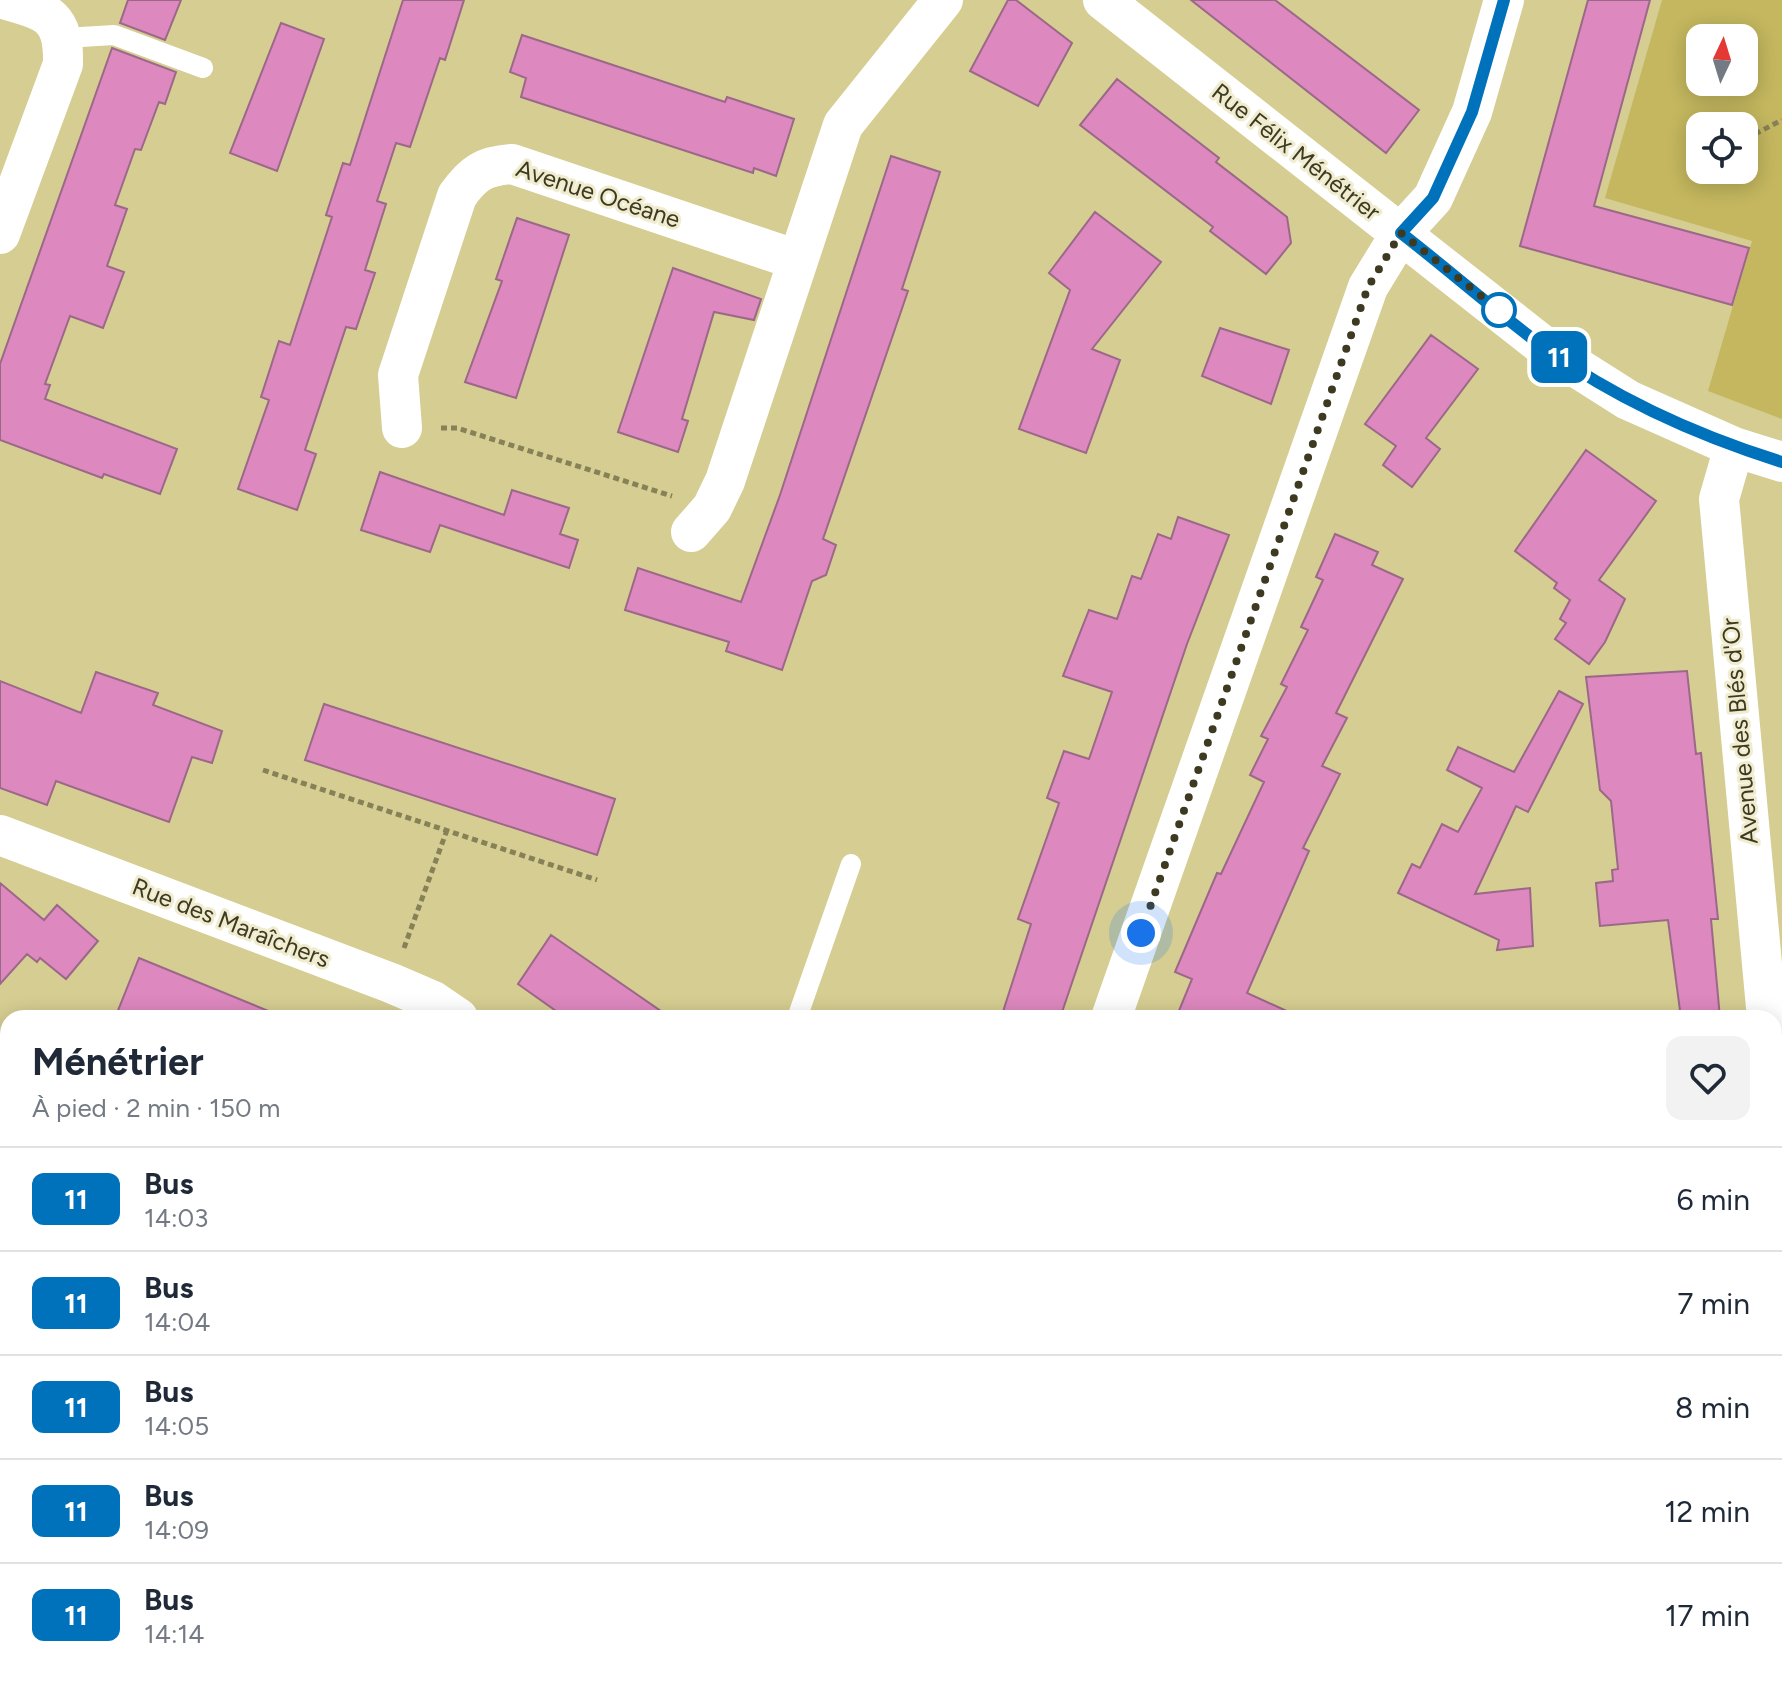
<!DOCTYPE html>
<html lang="fr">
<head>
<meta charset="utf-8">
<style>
	:root { --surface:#fff; --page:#f2f2f3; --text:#1f2937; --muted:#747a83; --line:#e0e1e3 }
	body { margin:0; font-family:Figtree,sans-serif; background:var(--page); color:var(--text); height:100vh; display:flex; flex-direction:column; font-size:30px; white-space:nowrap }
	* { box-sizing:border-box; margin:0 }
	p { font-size:26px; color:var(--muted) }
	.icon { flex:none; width:44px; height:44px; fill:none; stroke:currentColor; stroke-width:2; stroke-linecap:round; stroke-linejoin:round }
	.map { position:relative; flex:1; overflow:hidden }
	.panel { position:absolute; left:0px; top:1010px; width:1782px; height:672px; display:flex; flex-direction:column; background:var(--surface); border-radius:24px 24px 0 0; box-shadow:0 4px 20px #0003 }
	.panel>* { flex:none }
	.badge { padding:0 16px; border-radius:12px; font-size:28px; line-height:52px }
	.needle { width:52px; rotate:4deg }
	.buttons { position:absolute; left:1686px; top:24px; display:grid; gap:16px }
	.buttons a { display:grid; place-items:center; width:72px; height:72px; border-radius:16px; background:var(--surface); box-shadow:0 4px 20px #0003; font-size:40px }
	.you { position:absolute; width:40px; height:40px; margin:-20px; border:6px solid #fff; border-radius:50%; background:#1a73e8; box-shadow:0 0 0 12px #1a73e833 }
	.map>.badge { position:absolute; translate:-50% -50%; box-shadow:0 0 0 4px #fff }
	.round { display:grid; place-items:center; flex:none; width:84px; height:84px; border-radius:16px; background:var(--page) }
	.head { display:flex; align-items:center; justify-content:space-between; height:136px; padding:0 32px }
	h1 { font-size:38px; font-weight:700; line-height:60px }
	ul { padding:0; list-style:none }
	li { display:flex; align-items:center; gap:24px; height:104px; padding:0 32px; border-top:2px solid var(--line) }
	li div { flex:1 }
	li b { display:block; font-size:30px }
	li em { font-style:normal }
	li .badge { min-width:88px; font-weight:700; text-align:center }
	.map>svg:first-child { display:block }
	.built { fill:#cec481 }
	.green { fill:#c4b75f; fill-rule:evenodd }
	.building { fill:#dd88bf; stroke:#9b6888; stroke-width:2 }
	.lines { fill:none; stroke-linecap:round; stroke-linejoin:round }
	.path { stroke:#878158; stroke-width:5; stroke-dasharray:6 4; stroke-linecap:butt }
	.service { stroke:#fff; stroke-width:20 }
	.minor { stroke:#fff; stroke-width:40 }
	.line-casing { stroke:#fff; stroke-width:18 }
	.line { stroke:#0072bc; stroke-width:12 }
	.walk { stroke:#3e3a22; stroke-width:8; stroke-dasharray:0 14.4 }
	.stop-dot { fill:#fff; stroke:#0072bc; stroke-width:4 }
	.labels { text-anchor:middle; stroke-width:6; stroke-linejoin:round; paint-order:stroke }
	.street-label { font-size:24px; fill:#3e3a22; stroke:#f0eccf }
</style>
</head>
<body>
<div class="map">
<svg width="1782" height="1682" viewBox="0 0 1782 1682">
	<rect width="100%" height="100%" fill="#d5cd91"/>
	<path class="built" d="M1774 1578 1782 1579V1682H1546L1560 1674H1774Z"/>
	<path class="green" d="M1662 0H1782V419L1708 391 1752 241 1605 198ZM1700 38H1744V82H1700ZM1700 126H1744V170H1700Z"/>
	<path class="building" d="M128 0H181L165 40 120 23Z
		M403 0H464L445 60 440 58 410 147 396 143 377 201 386 204 365 270 375 273 356 329 346 327 305 450 316 454 297 510 238 489 269 400 261 397 279 341 290 345 332 217 326 215 343 163 350 165Z
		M1008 0H1016L1072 43 1038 106 970 71Z
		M1191 0H1275L1419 110 1386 153Z
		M1588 0H1650L1594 206 1749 248 1732 305 1520 246Z
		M281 23 324 39 277 171 230 153Z
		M522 35 725 102 727 97 794 119 776 176 754 168 753 173 521 97 526 78 510 72Z
		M112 48 176 72 165 104 159 102 141 150 135 149 115 205 127 209 107 266 124 272 103 328 70 316 45 384 50 385 45 399 177 449 160 494 104 474 102 478 0 440V364Z
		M1117 79 1219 158 1216 162 1287 217 1291 243 1266 274 1210 231 1213 227 1080 125Z
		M891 156 940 172 902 289 908 291 823 539 836 545 826 575 812 581 782 670 726 651 729 642 625 610 638 568 741 602 780 495Z
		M1095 212 1161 262 1092 349 1120 360 1086 453 1019 429 1070 290 1049 273Z
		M517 218 569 235 516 398 465 382 502 281 496 279Z
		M673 268 761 299 754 320 714 312 682 419 688 421 678 452 618 432Z
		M1220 328 1289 350 1271 404 1202 376Z
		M1431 335 1478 369 1426 438 1440 449 1412 487 1383 465 1396 446 1365 424Z
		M1586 450 1656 501 1599 580 1625 599 1605 642 1589 664 1555 639 1566 623 1560 619 1570 600 1554 588 1557 583 1515 551Z
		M380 472 504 515 512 490 569 508 560 534 578 540 569 568 440 525 430 552 361 530Z
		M1178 517 1229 535 1187 644 1060 1018H1001L1031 924 1018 919 1059 803 1047 798 1064 751 1089 759 1112 692 1063 676 1089 610 1117 619 1132 576 1141 579 1158 534 1171 539Z
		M1335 534 1378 552 1372 565 1403 579 1336 713 1347 718 1322 766 1340 774 1303 848 1309 851 1247 993 1302 1018H1176L1192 979 1175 972 1217 873 1221 874 1264 782 1250 775 1268 739 1261 736 1287 687 1281 684 1308 630 1301 627 1323 580 1316 577Z
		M1687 671 1696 754 1701 753 1718 919H1711L1720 1018H1681L1668 920 1600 926 1596 883 1613 881 1612 870 1618 869 1611 801 1600 790 1586 677Z
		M96 672 158 693 153 705 222 731 212 763 192 757 169 822 56 781 47 805 0 788V681L81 713Z
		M1559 691 1583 704 1528 812 1516 806 1475 894 1530 888 1533 946 1497 950 1499 940 1398 893 1412 864 1420 868 1442 824 1458 832 1482 788 1447 770 1458 747 1514 772Z
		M324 704 615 799 597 855 305 760Z
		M0 883 44 920 57 905 98 941 66 979 40 958 37 962 27 954 0 984Z
		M551 935 671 1018H566L518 984Z
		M139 958 283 1017V1018H115Z"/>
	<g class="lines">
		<path class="path" d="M1755 134 1782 120
			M441 428H457L672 496
			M263 770 597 880
			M404 948 447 830
			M174 1674 176 1682"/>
		<path class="service" d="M64 38 114 35 203 68
			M797 1018 851 864
			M571 1682 577 1674
			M770 1682 775 1674"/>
		<path class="minor" d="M1103 0 1546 348 1628 400 1734 447 1782 462
			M0 234 63 64C64 17 49 12 7 0
			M402 428 398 375 457 196C473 173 484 166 512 164L797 260
			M1734 447 1719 499 1767 1018
			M691 532 712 508 725 481 843 125 943 0
			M0 835 391 983 433 1001 458 1018
			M1111 1018 1368 287 1401 233 1433 198 1472 112 1504 0
			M1774 1091 1782 1176
			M1774 1557 1782 1559
			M927 1682 932 1674"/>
	</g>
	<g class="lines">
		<g class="line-casing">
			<path id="line" d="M1504 0 1472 112 1433 198 1401 233C1449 270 1496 312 1545 348 1616 399 1699 436 1782 462"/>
		</g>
		<use href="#line" class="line"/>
		<path class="walk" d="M1141 933 1368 287 1401 233 1499 310"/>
	</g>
	<circle class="stop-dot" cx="1499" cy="310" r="16"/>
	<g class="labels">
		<g class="street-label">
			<text transform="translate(1296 152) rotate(38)" y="8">Rue Félix Ménétrier</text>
			<text transform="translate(598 194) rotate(18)" y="8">Avenue Océane</text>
			<text transform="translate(1740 731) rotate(-95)" y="8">Avenue des Blés d'Or</text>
			<text transform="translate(231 923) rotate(21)" y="8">Rue des Maraîchers</text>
		</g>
	</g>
</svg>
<div class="buttons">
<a><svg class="needle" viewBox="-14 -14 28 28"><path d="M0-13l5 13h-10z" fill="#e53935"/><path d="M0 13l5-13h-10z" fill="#747a83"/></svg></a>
<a><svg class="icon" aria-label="locate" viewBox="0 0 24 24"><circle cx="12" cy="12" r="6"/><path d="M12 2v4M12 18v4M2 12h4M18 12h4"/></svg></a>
</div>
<div class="you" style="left:1141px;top:933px"></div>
<b class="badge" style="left:1559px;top:357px;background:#0072bc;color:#fff">11</b>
<section class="panel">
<div class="head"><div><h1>Ménétrier</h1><p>À pied · 2 min · 150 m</p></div><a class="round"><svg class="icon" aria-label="heart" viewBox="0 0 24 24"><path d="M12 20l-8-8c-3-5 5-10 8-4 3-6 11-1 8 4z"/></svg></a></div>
<ul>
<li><span class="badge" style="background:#0072bc;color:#fff">11</span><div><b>Bus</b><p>14:03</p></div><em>6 min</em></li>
<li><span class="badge" style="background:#0072bc;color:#fff">11</span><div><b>Bus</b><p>14:04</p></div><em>7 min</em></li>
<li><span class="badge" style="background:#0072bc;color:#fff">11</span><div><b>Bus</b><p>14:05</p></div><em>8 min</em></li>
<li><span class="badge" style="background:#0072bc;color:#fff">11</span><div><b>Bus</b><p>14:09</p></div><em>12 min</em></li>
<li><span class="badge" style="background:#0072bc;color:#fff">11</span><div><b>Bus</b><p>14:14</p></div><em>17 min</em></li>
</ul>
</section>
</div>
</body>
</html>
